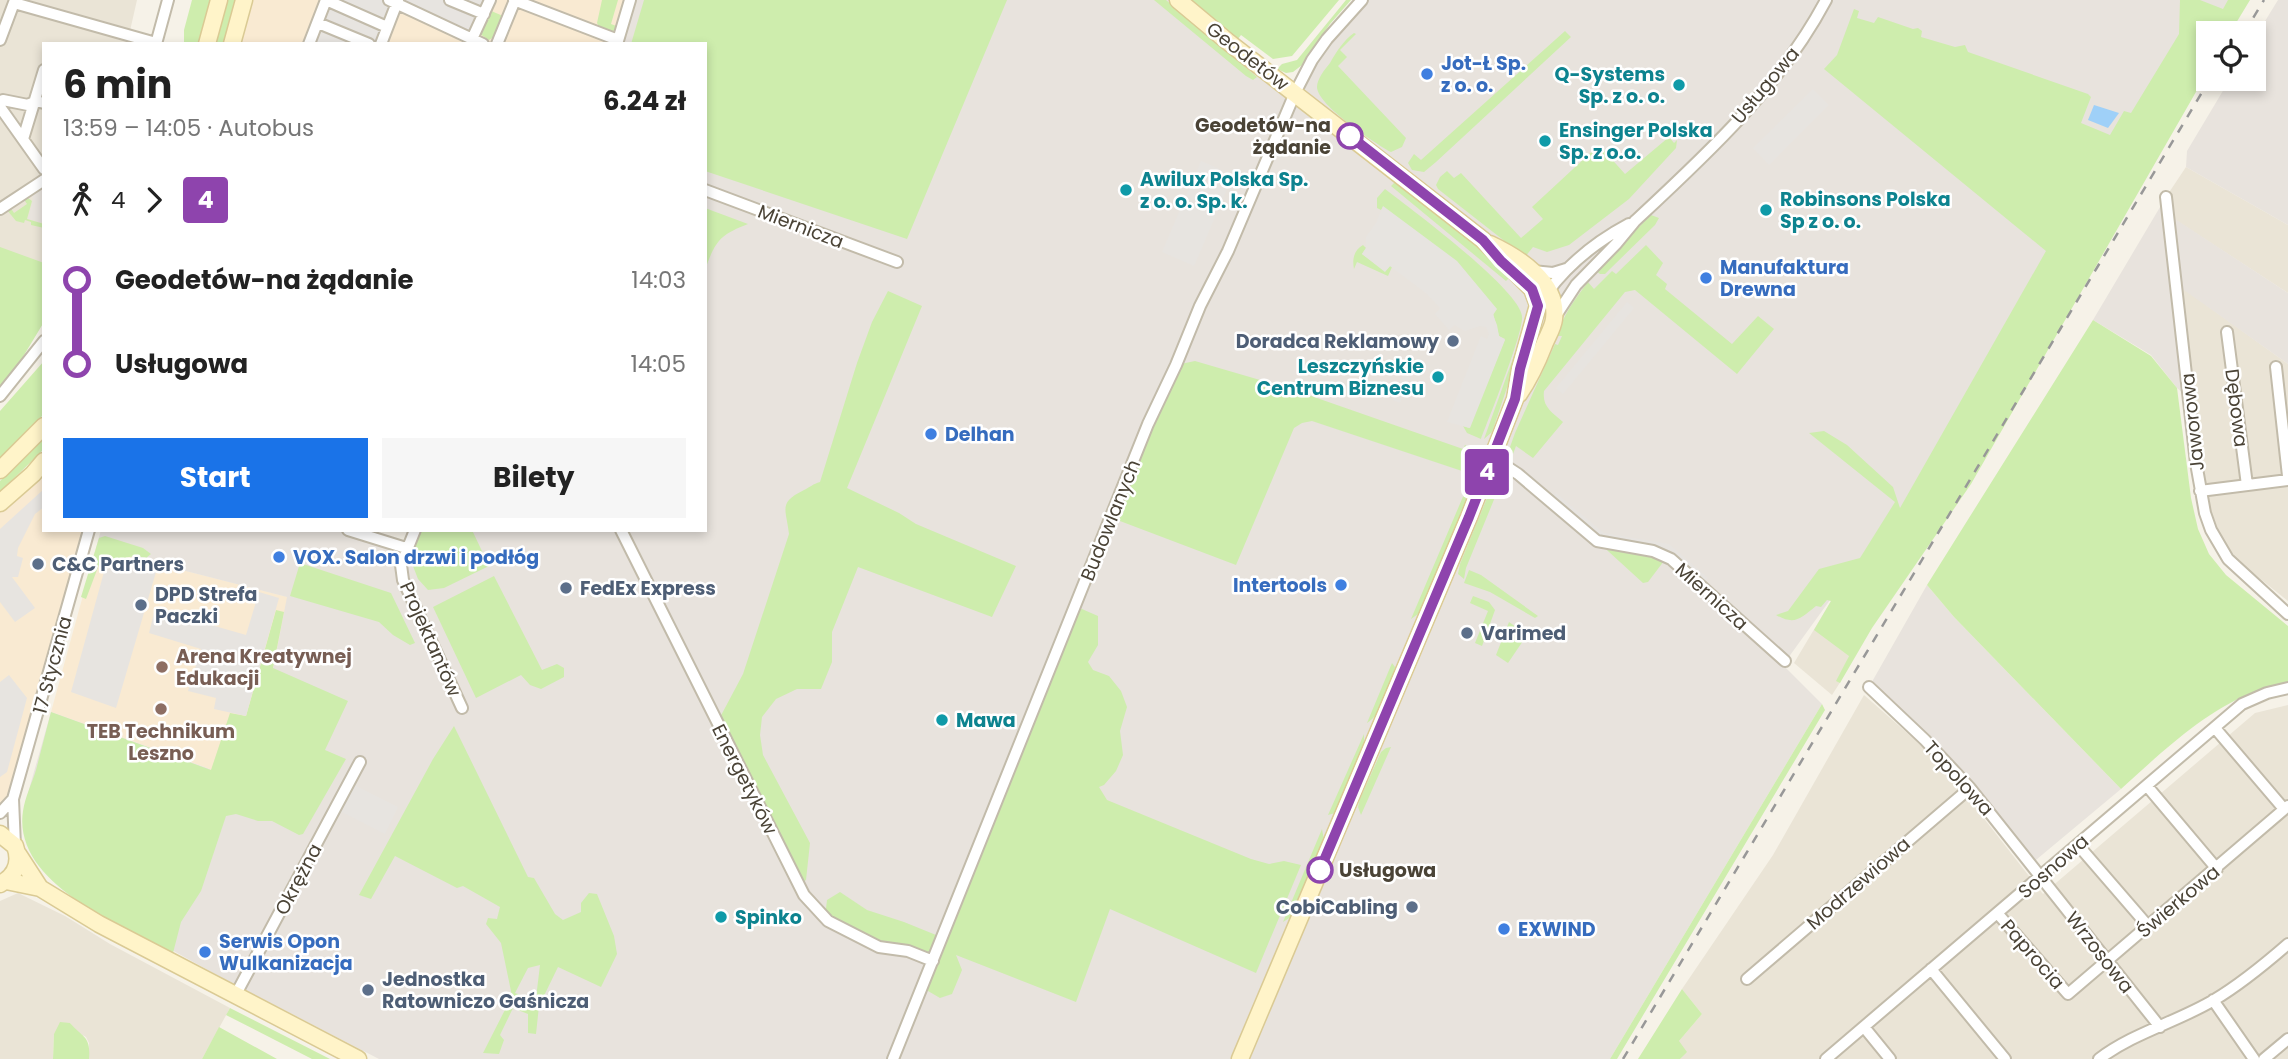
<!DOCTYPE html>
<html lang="pl">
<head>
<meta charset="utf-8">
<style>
	:root { --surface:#fff; --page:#f6f6f6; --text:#222; --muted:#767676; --accent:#1a73e8 }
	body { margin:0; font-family:Poppins,sans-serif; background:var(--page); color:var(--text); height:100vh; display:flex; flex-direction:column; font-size:26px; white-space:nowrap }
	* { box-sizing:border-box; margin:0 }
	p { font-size:23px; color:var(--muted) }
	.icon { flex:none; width:38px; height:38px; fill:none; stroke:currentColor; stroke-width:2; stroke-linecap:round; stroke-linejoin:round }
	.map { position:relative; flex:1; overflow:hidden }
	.panel { position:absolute; left:42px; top:42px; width:665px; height:490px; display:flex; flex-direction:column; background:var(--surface); border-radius:0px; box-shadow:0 4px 10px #0003 }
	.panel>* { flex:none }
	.badge { padding:0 14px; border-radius:5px; font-size:24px; line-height:46px }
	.buttons { position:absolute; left:2196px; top:21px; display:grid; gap:14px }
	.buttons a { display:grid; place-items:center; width:70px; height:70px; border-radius:0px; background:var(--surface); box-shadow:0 4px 10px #0003; font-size:35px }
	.map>.badge { position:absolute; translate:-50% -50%; box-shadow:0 0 0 4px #fff }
	.legs { display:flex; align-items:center; gap:10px; height:77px; padding:0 21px; font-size:23px }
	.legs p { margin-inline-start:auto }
	.summary { display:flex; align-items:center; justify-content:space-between; height:119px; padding:0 21px }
	h1 { font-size:38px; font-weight:700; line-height:52px }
	.primary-button { display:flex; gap:14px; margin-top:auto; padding:14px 21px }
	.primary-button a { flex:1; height:80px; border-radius:0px; background:var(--accent); color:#fff; font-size:28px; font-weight:700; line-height:80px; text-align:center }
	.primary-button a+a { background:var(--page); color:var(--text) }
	ul { padding:0 21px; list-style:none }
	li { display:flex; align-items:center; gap:24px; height:84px; font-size:26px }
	li i { display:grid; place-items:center; width:10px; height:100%; margin:0 9px; background:currentColor }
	li i::after { content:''; width:18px; height:18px; margin:-9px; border:5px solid; border-radius:50%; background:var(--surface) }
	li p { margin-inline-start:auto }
	li:first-child i { background:linear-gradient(#0000 50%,currentColor 0) }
	li:last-child i { background:linear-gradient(currentColor 50%,#0000 0) }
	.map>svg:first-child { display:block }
	.residential { fill:#eae4d6 }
	.commercial { fill:#f9ead2 }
	.industrial { fill:#e8e3dd }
	.green { fill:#ceedad; fill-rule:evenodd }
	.parking { fill:#e7e4e0 }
	.water { fill:#9fd0f8 }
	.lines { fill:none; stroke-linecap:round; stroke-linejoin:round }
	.street-casing { stroke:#c2bbaa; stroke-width:14 }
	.secondary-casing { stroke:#daca94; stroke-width:19 }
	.street { stroke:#fff; stroke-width:10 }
	.secondary { stroke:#fff4c9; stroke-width:16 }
	.rail { stroke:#989898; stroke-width:2.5; stroke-dasharray:9 9; stroke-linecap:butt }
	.line-1-casing { stroke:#fff; stroke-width:16 }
	.line-1 { stroke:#8e44ad; stroke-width:10 }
	.shop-dot { fill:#3f7fe0; stroke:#fff; stroke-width:2.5 }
	.culture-dot { fill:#0f9aa8; stroke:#fff; stroke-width:2.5 }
	.stop-1-dot { fill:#fff; stroke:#8e44ad; stroke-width:3.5 }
	.service-dot { fill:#5c6f8a; stroke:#fff; stroke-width:2.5 }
	.education-dot { fill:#8d6e63; stroke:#fff; stroke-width:2.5 }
	.labels { text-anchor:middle; stroke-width:5; stroke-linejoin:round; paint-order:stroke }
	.street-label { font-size:19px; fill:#4a4336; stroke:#fff }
	.shop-label { font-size:19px; font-weight:bold; fill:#366cbe; stroke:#fff; text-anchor:start }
	.culture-label { font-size:19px; font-weight:bold; fill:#0d838f; stroke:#fff; text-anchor:start }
	.stop-label { font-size:19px; font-weight:bold; fill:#4a4336; stroke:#fff; text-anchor:end }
	.service-label { font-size:19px; font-weight:bold; fill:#4e5e75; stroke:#fff; text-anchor:start }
	.education-label { font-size:19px; font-weight:bold; fill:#785e54; stroke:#fff; text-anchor:start }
</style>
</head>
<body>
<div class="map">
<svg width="2288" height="1059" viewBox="0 0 2288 1059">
	<rect width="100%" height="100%" fill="#f6f2e8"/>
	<path class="residential" d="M0 0H137L127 44H44V285L0 264Z
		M2186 167 2288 225V293L2168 215 2166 197Z
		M2177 284 2288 364V601L2234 558 2218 530 2208 502 2194 397 2189 398Z
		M1831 601 1863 627 1838 679 1841 681 1832 695 1794 663Z
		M1864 695 1939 761 2043 894 2255 713 2288 705V1059H1680L1686 1052 1678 1042 1702 1014 1682 989 1773 855Z
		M18 893 65 916 110 944 230 1008 202 1059H89V1043L86 1037 77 1032 70 1023 54 1034 53 1059H0V901Z"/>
	<path class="commercial" d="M244 0H630L617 44H232Z
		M44 461V530H89L13 799 0 807V503Z
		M96 548 288 597 273 669 230 781 207 768 51 712Z"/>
	<path class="industrial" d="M630 0H1178L1295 93 1312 60 1365 0H2243L2208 33 1863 627 1830 600 1783 665 1822 704 1610 1059H379L226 980 96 908 28 793 51 712 207 768 230 780 273 669 287 597 96 548 101 530H348L406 548 414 530H705V44H617Z
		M2278 0H2288V225L2186 167 2187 151 2230 79H2254V39Z
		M43 185 44 190V223L28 219 33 199 30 193Z
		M2166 197 2169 215 2288 293V364L2177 285 2189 398 2177 388 2151 355 2093 320Z
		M1927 585 1954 617 2121 789 2031 864 2004 830 1869 687Z"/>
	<path class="green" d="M192 0H211L199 44H184V30Z
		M228 0H239L226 44H216Z
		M602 0H618L611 24 619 27 612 32 601 30 597 23Z
		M644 0H1007L907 239 705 171V44H631Z
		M1154 0H1166L1257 77 1253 80 1246 76Z
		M1192 0H1339L1292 56 1273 59 1241 35 1238 39Z
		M1346 0H1351L1330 24 1302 65 1293 72 1286 73 1277 69 1282 64 1297 60Z
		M2180 0H2200L2223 9 2228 0H2250L2230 33H2208V71L1971 484 1872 628 1840 683 1836 681 1849 656 1814 630 1831 601 1827 600 1821 607 1816 606C1801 618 1795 626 1776 615L1788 611 1819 569 1860 558 1895 502 1809 433 1824 431 1847 445 1893 487 1900 508 2046 251 1824 69 1837 55 1854 9 1859 11 1857 18 1874 23 1878 17 1913 29 1918 28 1922 31 1921 37 1955 47 1965 45 1968 52 2088 94 2091 97 2081 123 2110 135 2124 111 2131 113 2179 34Z
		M489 10 503 16 495 36 489 40 480 34Z
		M1565 31 1571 37 1436 162 1424 172 1412 170 1408 163 1414 154 1421 160Z
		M1354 33 1356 34 1340 50 1347 57 1338 66 1406 138 1402 147 1391 152C1376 144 1317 105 1317 87 1317 79 1325 69 1330 63 1336 52 1344 40 1354 33Z
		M1669 137 1674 143 1677 140 1676 148 1629 199 1569 245 1547 252 1533 247 1525 257 1438 189 1436 185 1440 177 1447 171 1454 178 1461 173 1521 238 1543 219 1532 207 1599 145 1625 174Z
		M1394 183H1398L1478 247 1510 277 1506 281 1391 186Z
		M1385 189C1411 209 1519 289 1522 316 1524 332 1489 418 1481 439L1467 433 1463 426 1469 428 1505 339 1499 336 1493 313 1383 207 1381 210 1377 208V198Z
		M23 198H28L32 201 27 219 44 224V228L31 225V222L25 220 24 223 16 221 7 210 10 207 14 213 27 204Z
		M705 208 748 224C719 235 715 242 705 270Z
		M1651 215 1659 218 1655 225 1610 269 1605 274H1600L1595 270Z
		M1363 245 1366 248 1362 254 1385 271 1390 266 1392 267 1388 276 1357 262 1354 269C1352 259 1354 250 1363 245Z
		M1646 245 1663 263 1656 275 1667 284 1665 289 1732 344 1758 316 1774 329 1737 374 1635 290 1625 292 1544 391C1542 407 1552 412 1563 422L1533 458 1516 446 1513 454 1510 447 1515 433 1555 344 1558 345 1562 336H1557C1563 315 1575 299 1588 282L1594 289 1612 271 1616 274Z
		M0 247 44 263V322L15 370 0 387Z
		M888 291 922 306 847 488 899 513 916 524 1016 566 992 617 858 567 832 632V662L821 689H797L776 699 762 717 760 735 763 755 810 843 806 880 800 884 717 723 743 674 789 534C786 508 778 503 804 490 810 487 813 484 820 482L857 363 872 322Z
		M2093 320 2151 356 2177 388 2191 498 2198 529 2209 554 2226 575 2288 626V684C2276 686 2262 688 2251 693 2201 714 2161 753 2121 789L1954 617 1927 585Z
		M1521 336 1524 337 1492 432 1484 439Z
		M44 361V414L0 459V411Z
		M1195 361 1294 390 1463 449 1465 445 1476 452 1468 473 1312 421 1302 423 1294 428 1236 565 1112 518 1176 365Z
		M44 438V449L0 492V481Z
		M1479 459V467L1462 512 1421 612 1411 619Z
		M1498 480H1502L1466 568 1464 579 1458 574 1460 564 1492 486Z
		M415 530H472L489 566 444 588 428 590 418 579 406 548Z
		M105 536 143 548 151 554 146 558C131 555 131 557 117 560 110 561 107 559 100 562L86 599 81 597 99 538Z
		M1597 541 1667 557 1648 582 1643 583Z
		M300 563 391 593 415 643 410 645 393 635 379 622 290 596Z
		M1469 570 1481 575 1538 616 1535 618 1490 592 1464 583Z
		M494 576 542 670 557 664 564 668V677L541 689 530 685 521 675 476 698 433 607Z
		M1473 596 1489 602 1495 610 1482 646 1475 643 1488 611 1470 603Z
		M1075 606 1098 616V645L1088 662 1093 670 1109 676 1121 691 1127 707 1120 731 1123 755 1116 771 1104 785 1099 787 1107 800 1251 859 1269 864 1284 861 1301 865 1256 973 1110 909 1076 1002 956 955 962 970 952 994 940 998 928 991 925 981 933 962 879 947 825 917 827 900 840 892 867 910 904 922 941 937Z
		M276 610 284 612 273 668 348 701 325 750 346 759 303 834 299 835 272 821H258L236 814 226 816 201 891 181 922 173 953C122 925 12 884 23 811 25 797 32 783 36 770 41 751 46 731 51 712L211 770 230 713 246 716Z
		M1509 622 1527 635 1508 663 1496 655Z
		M1392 663 1395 667C1392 685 1383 713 1367 723Z
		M1822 704 1825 710 1617 1059H1610Z
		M454 726 528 877 534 878 555 914 563 920 581 912V903L589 893 597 894 614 936 617 954 601 987 558 967 539 1006 536 1034 528 1033V1014L513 1008 500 1035 504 1040 499 1054 483 1053 512 996 501 943 486 924 488 918 497 919 500 907 463 886 457 888 395 856 371 899 359 895 433 759ZM540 965 536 998 531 999 515 993 528 968Z
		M1364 734V748L1340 806 1335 813 1328 815Z
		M1391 747 1361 815 1358 807 1360 799 1381 752 1386 748Z
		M1322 829 1324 840 1291 917 1283 922Z
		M1682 989 1702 1014 1679 1041 1687 1052 1680 1059H1638Z
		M230 1008 330 1059H312L226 1015Z
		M60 1022 70 1023C83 1038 91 1036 89 1059H53L54 1034Z
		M219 1027 277 1059H202Z"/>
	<path class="parking" d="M326 0H490L472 39 397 4 381 44H309Z
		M1813 89 1829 105 1769 165 1753 148Z
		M1201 161 1233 175 1194 266 1162 252Z
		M1383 206 1457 261 1497 309 1493 315 1497 325 1499 336 1505 340 1470 428 1447 422 1481 336 1487 339 1489 334 1486 327 1480 326 1465 331 1454 325 1449 330 1435 314 1440 308 1427 294 1390 266 1385 272 1362 254 1366 248V237L1376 223Z
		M1627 302 1634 308 1563 394 1556 388Z
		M1408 362 1415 365 1400 403 1393 400Z
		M44 489V507L35 514 18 548 17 556 23 558 18 577H12L35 608 15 622 0 602V529Z
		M1556 493 1604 533 1669 544 1708 578 1704 582 1664 549 1600 536 1553 497Z
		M107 561 156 572 116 708 71 692Z
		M259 592 279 598 246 716 214 709 216 698 188 691 201 649 149 633 155 609 246 635Z
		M9 675 27 698 7 772 0 777V682Z
		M354 785 398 807 385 834 340 811Z"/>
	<path class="water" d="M2094 105 2119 113 2108 128 2088 120Z"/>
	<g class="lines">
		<g class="street-casing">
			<path id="street" d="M326 0 387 27
				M389 0 483 44
				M450 0 484 14
				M514 0 618 40
				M14 3 156 43
				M318 23 369 44
				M472 39 490 0
				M0 40 15 0
				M156 44 168 0
				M309 44 326 0
				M381 44 398 0
				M497 44 515 0
				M617 44 630 0
				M0 102 3 100 28 105 36 101 44 103
				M0 107 44 169
				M23 139 44 70
				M705 190 897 262
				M2166 197 2196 463 2205 513 2211 530 2228 559 2288 614
				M0 209 44 180
				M1532 271 1553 273 1566 269
				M1546 294C1568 264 1597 241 1629 224
				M1555 317 1576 285 1616 244 1635 221C1706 155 1780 87 1826 0
				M2227 332 2247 485
				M2276 367 2288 476
				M0 396 44 341
				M1492 457 1518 474 1597 541 1653 551 1671 559 1785 661
				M2200 491 2288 480
				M348 530 406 548
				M415 530 401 565 403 580 462 708
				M621 530 804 895 828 921 879 947 908 951 933 961
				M1869 687 1925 740 1970 788 2160 1027
				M2215 728 2284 809
				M2147 786 2217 869
				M13 799 15 846
				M0 813 13 799 89 530
				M2078 845 2148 926
				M1998 914 2068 994 2288 806
				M1931 969 2005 1059
				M1747 979 1970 788
				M235 996 360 762
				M2213 1000 2254 1059
				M1864 1027 1890 1059
				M893 1059 1148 424 1176 365 1200 306 1228 251 1295 93 1312 60 1327 39 1362 0
				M1826 1059 2242 704 2267 693 2288 688
				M2099 1059C2133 1033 2177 1022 2214 1000 2241 984 2265 964 2288 944
				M2264 1059 2288 1039"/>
		</g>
		<g class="secondary-casing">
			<path id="secondary" d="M1178 0 1227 41 1483 240 1532 289 1538 305 1520 369 1515 399 1469 517 1240 1059
				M207 44 219 0
				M232 44 244 0
				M1490 244C1518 257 1559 283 1554 319 1553 328 1547 337 1544 345 1537 363 1530 378 1519 394
				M0 470 44 426
				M0 503 33 474 44 461
				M0 834 15 846C21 862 16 876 0 884
				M18 854 40 888
				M6 881 40 888 99 924 358 1059"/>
		</g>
		<use href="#street" class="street"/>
		<use href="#secondary" class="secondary"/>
		<path class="rail" d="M2244 33 2264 0
			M1623 1059 2210 79"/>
	</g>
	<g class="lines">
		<g class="line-1-casing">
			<path id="line-1" d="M1320 870 1469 517 1515 399 1520 369 1538 306 1532 289 1501 261 1483 240 1350 136"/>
		</g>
		<use href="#line-1" class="line-1"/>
	</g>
	<g class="shop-dot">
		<circle cx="1427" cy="74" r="7"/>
		<circle cx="1706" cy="278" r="7"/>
		<circle cx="931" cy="434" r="7"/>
		<circle cx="279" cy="557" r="7"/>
		<circle cx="1341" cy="585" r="7"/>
		<circle cx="1504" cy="929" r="7"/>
		<circle cx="205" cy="952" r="7"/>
	</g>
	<g class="culture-dot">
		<circle cx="1679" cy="85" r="7"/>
		<circle cx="1545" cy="141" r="7"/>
		<circle cx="1126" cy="190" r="7"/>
		<circle cx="1766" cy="210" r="7"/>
		<circle cx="1438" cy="377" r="7"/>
		<circle cx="942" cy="720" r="7"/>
		<circle cx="721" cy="917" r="7"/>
	</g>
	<g class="stop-1-dot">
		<circle cx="1350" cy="136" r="12"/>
		<circle cx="1320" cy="870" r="12"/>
	</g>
	<g class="service-dot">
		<circle cx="1453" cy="341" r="7"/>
		<circle cx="38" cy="564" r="7"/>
		<circle cx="566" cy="588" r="7"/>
		<circle cx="141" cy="605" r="7"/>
		<circle cx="1467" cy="633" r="7"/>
		<circle cx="1412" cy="907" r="7"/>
		<circle cx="368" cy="990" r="7"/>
	</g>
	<g class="education-dot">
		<circle cx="162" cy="667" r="7"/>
		<circle cx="161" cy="709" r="7"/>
	</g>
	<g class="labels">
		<g class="street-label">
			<text transform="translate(1248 56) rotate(38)" y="7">Geodetów</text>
			<text transform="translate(1765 85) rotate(-50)" y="7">Usługowa</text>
			<text transform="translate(801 226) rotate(21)" y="7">Miernicza</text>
			<text transform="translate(2237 408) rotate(83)" y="7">Dębowa</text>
			<text transform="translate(2192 422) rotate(-96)" y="7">Jaworowa</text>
			<text transform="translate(1110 520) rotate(-68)" y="7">Budowlanych</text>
			<text transform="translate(1712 596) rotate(42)" y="7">Miernicza</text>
			<text transform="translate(431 639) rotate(66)" y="7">Projektantów</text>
			<text transform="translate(52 665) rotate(-75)" y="7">17 Stycznia</text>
			<text transform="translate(1959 778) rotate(48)" y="7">Topolowa</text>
			<text transform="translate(745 779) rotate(63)" y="7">Energetyków</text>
			<text transform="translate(2053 866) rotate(-41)" y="7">Sosnowa</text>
			<text transform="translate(298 879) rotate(-62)" y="7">Okrężna</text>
			<text transform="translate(1858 883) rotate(-41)" y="7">Modrzewiowa</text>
			<text transform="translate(2178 901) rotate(-40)" y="7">Świerkowa</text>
			<text transform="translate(2100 952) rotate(52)" y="7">Wrzosowa</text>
			<text transform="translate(2033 954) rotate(49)" y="7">Paprocia</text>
		</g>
		<g class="shop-label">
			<text x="1441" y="70">Jot-Ł Sp.<tspan x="1441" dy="22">z o. o.</tspan></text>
			<text x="1720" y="274">Manufaktura<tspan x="1720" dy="22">Drewna</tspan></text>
			<text x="945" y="441">Delhan</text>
			<text x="293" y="564">VOX. Salon drzwi i podłóg</text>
			<text x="1327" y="592" text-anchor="end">Intertools</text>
			<text x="1518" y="936">EXWIND</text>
			<text x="219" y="948">Serwis Opon<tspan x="219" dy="22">Wulkanizacja</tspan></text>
		</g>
		<g class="culture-label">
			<text x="1665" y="81" text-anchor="end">Q-Systems<tspan x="1665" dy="22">Sp. z o. o.</tspan></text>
			<text x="1559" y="137">Ensinger Polska<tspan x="1559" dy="22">Sp. z o.o.</tspan></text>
			<text x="1140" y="186">Awilux Polska Sp.<tspan x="1140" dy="22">z o. o. Sp. k.</tspan></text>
			<text x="1780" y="206">Robinsons Polska<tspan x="1780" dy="22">Sp z o. o.</tspan></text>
			<text x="1424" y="373" text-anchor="end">Leszczyńskie<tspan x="1424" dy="22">Centrum Biznesu</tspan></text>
			<text x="956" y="727">Mawa</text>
			<text x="735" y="924">Spinko</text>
		</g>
		<g class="stop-label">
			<text x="1331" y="132">Geodetów-na<tspan x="1331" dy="22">żądanie</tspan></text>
			<text x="1339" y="877" text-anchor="start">Usługowa</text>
		</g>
		<g class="service-label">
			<text x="1439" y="348" text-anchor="end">Doradca Reklamowy</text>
			<text x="52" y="571">C&amp;C Partners</text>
			<text x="580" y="595">FedEx Express</text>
			<text x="155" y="601">DPD Strefa<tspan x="155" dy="22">Paczki</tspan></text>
			<text x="1481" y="640">Varimed</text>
			<text x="1398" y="914" text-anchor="end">CobiCabling</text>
			<text x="382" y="986">Jednostka<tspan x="382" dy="22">Ratowniczo Gaśnicza</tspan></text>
		</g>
		<g class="education-label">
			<text x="176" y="663">Arena Kreatywnej<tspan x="176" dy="22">Edukacji</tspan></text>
			<text x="161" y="738" text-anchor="middle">TEB Technikum<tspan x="161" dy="22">Leszno</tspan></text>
		</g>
	</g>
</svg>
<div class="buttons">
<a><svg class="icon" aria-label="locate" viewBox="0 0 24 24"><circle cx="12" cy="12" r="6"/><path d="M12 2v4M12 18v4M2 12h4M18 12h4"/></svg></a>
</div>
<b class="badge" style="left:1487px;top:472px;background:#8e44ad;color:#fff">4</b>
<section class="panel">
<div class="summary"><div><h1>6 min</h1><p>13:59 – 14:05 · Autobus</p></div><b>6.24 zł</b></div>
<div class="legs"><svg class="icon" aria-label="walk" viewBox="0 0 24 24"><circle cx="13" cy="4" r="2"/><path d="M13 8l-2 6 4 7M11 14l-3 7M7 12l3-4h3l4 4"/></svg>4<svg class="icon" aria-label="forward" viewBox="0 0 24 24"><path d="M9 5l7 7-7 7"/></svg><b class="badge" style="background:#8e44ad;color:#fff">4</b></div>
<ul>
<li><i style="color:#8e44ad"></i><b>Geodetów-na żądanie</b><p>14:03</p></li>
<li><i style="color:#8e44ad"></i><b>Usługowa</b><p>14:05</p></li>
</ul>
<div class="primary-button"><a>Start</a><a>Bilety</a></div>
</section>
</div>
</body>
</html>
